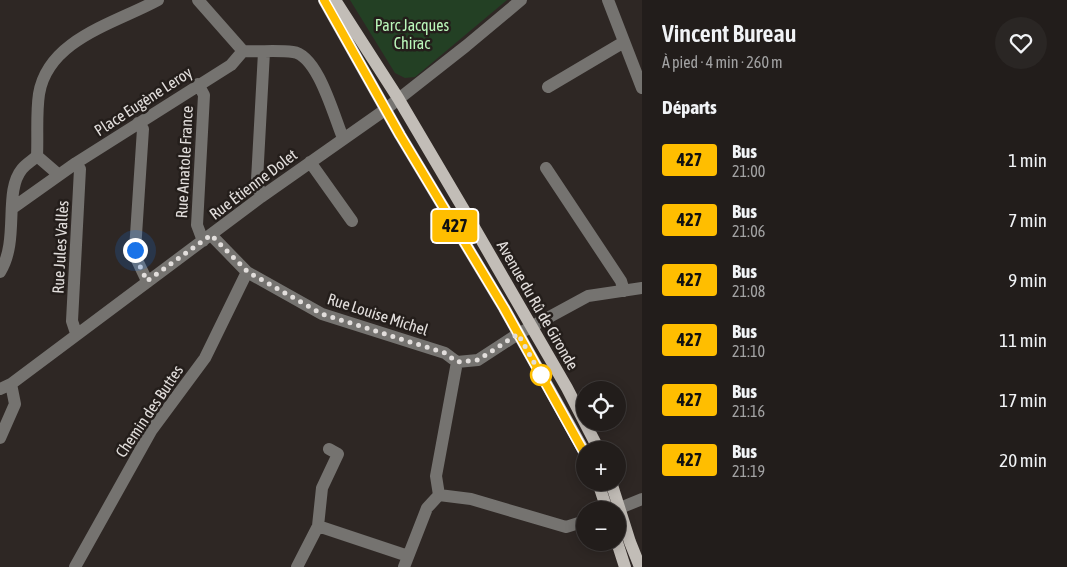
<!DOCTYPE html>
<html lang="fr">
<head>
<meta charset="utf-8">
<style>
	:root { --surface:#221d1b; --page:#2a2624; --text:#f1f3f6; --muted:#a2a2a3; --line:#3f3b3a }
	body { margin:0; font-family:"Asap Condensed",sans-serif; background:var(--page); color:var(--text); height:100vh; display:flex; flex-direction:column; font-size:19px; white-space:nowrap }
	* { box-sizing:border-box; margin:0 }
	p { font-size:16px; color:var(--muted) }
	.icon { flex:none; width:28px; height:28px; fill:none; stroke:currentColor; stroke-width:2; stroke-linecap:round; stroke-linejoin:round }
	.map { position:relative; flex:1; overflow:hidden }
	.side { display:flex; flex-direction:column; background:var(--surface); width:425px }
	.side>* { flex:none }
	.badge { padding:0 10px; border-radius:4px; font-size:18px; line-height:32px }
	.controls { position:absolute; left:576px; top:381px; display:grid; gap:10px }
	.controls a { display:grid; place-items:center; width:50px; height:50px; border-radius:50%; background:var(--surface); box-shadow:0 2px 12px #0003,0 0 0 1px var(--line); font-size:25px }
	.you { position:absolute; width:25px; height:25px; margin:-12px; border:4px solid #fff; border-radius:50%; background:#1a73e8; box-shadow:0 0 0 8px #1a73e833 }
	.map>.badge { position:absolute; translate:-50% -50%; box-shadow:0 0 0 2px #fff }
	h2 { padding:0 20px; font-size:19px; line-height:45px }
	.round { display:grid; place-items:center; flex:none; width:52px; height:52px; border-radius:26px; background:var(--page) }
	.summary { display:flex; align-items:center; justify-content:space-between; height:85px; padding:0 20px }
	h1 { font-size:24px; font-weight:600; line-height:38px }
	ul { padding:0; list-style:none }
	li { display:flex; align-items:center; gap:15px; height:60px; padding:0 20px }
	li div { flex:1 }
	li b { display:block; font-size:19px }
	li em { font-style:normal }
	li .badge { min-width:55px; font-weight:700; text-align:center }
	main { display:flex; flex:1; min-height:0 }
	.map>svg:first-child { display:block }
	.green { fill:#234024 }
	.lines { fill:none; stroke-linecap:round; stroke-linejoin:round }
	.minor { stroke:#757370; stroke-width:12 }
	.major { stroke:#c2bdb7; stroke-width:12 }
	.line-casing { stroke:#fff; stroke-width:11 }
	.line { stroke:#ffbe00; stroke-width:8 }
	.walk { stroke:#e2dedc; stroke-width:5; stroke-dasharray:0 9 }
	.stop-dot { fill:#fff; stroke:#ffbe00; stroke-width:2.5 }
	.labels { text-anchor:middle; stroke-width:5; stroke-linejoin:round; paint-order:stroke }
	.park-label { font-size:16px; fill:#baf7ba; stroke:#241e1b }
	.street-label { font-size:16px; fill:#e2dedc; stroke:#241e1b }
</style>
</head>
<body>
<main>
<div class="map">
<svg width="642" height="567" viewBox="0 0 642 567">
	<rect width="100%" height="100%" fill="#2e2724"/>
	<path class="green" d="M350 0H507L415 77 405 78 395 73Z"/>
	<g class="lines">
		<path class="minor" d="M198 0 243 51C259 52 277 50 293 52 318 55 334 117 343 138
			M608 0 642 88
			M198 84 204 95 197 225 203 241
			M548 87 624 42
			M138 123 143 129 135 250 137 260 147 281
			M37 156C38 136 36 114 39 94 48 39 116 23 158 0
			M310 162 352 221
			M76 163 80 169 72 321 76 333
			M546 168 621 281 624 291
			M261 197 257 180 264 52
			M14 207 76 163 231 65 243 51
			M211 235 247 272 322 314 445 353 457 362 478 360 518 334 588 296 642 288
			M0 272C20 240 3 192 22 169 26 164 33 160 37 156L59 175
			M0 389 11 384 261 197 382 112 466 46 521 0
			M0 438 15 404 11 384
			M439 495 471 499 566 527 585 521
			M439 495 436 476 457 362
			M615 510 642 499
			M318 526 408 556
			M75 567 151 431 205 358 247 272
			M297 567 318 526 322 488 338 454 329 449
			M404 567 427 508 439 495"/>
		<path class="major" d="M324 0 400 135 504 308 585 453
			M335 0 398 98 467 215 567 388 599 450
			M598 482 607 510
			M611 482 630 542 640 567
			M617 542 625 567"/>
	</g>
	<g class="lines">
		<g class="line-casing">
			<path id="line" d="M324 0 400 135 504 308 585 454"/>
		</g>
		<use href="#line" class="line"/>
		<path class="walk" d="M135 250 137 260 147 281 211 235 248 272 322 314 445 353 457 362 478 360 518 334 541 375"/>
	</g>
	<circle class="stop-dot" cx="541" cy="375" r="10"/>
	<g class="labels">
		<g class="park-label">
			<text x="412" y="31">Parc Jacques<tspan x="412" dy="18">Chirac</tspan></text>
		</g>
		<g class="street-label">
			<text transform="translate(143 101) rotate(-33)" y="6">Place Eugène Leroy</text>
			<text transform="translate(184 162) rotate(-87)" y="6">Rue Anatole France</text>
			<text transform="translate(253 184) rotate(-37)" y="6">Rue Étienne Dolet</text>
			<text transform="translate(60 247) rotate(-87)" y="6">Rue Jules Vallès</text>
			<text transform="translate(538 305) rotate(60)" y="6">Avenue du Rû de Gironde</text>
			<text transform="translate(378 314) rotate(18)" y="6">Rue Louise Michel</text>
			<text transform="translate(149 411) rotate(-56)" y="6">Chemin des Buttes</text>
		</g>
	</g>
</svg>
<div class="controls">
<a><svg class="icon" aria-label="locate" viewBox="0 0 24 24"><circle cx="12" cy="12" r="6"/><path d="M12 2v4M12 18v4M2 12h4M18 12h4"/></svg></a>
<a>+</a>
<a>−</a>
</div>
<div class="you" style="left:135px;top:250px"></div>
<b class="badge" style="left:455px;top:226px;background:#ffbe00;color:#111">427</b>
</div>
<section class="side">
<div class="summary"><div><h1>Vincent Bureau</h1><p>À pied · 4 min · 260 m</p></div><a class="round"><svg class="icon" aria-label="heart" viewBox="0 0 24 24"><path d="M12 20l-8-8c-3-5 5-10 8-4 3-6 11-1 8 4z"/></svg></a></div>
<h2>Départs</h2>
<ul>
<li><span class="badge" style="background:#ffbe00;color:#111">427</span><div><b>Bus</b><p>21:00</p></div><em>1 min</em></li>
<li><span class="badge" style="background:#ffbe00;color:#111">427</span><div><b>Bus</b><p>21:06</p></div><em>7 min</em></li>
<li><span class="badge" style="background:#ffbe00;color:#111">427</span><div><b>Bus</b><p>21:08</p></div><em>9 min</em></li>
<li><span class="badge" style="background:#ffbe00;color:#111">427</span><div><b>Bus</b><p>21:10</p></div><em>11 min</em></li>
<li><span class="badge" style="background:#ffbe00;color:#111">427</span><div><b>Bus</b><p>21:16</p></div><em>17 min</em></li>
<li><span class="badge" style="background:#ffbe00;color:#111">427</span><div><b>Bus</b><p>21:19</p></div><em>20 min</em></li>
</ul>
</section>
</main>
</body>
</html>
